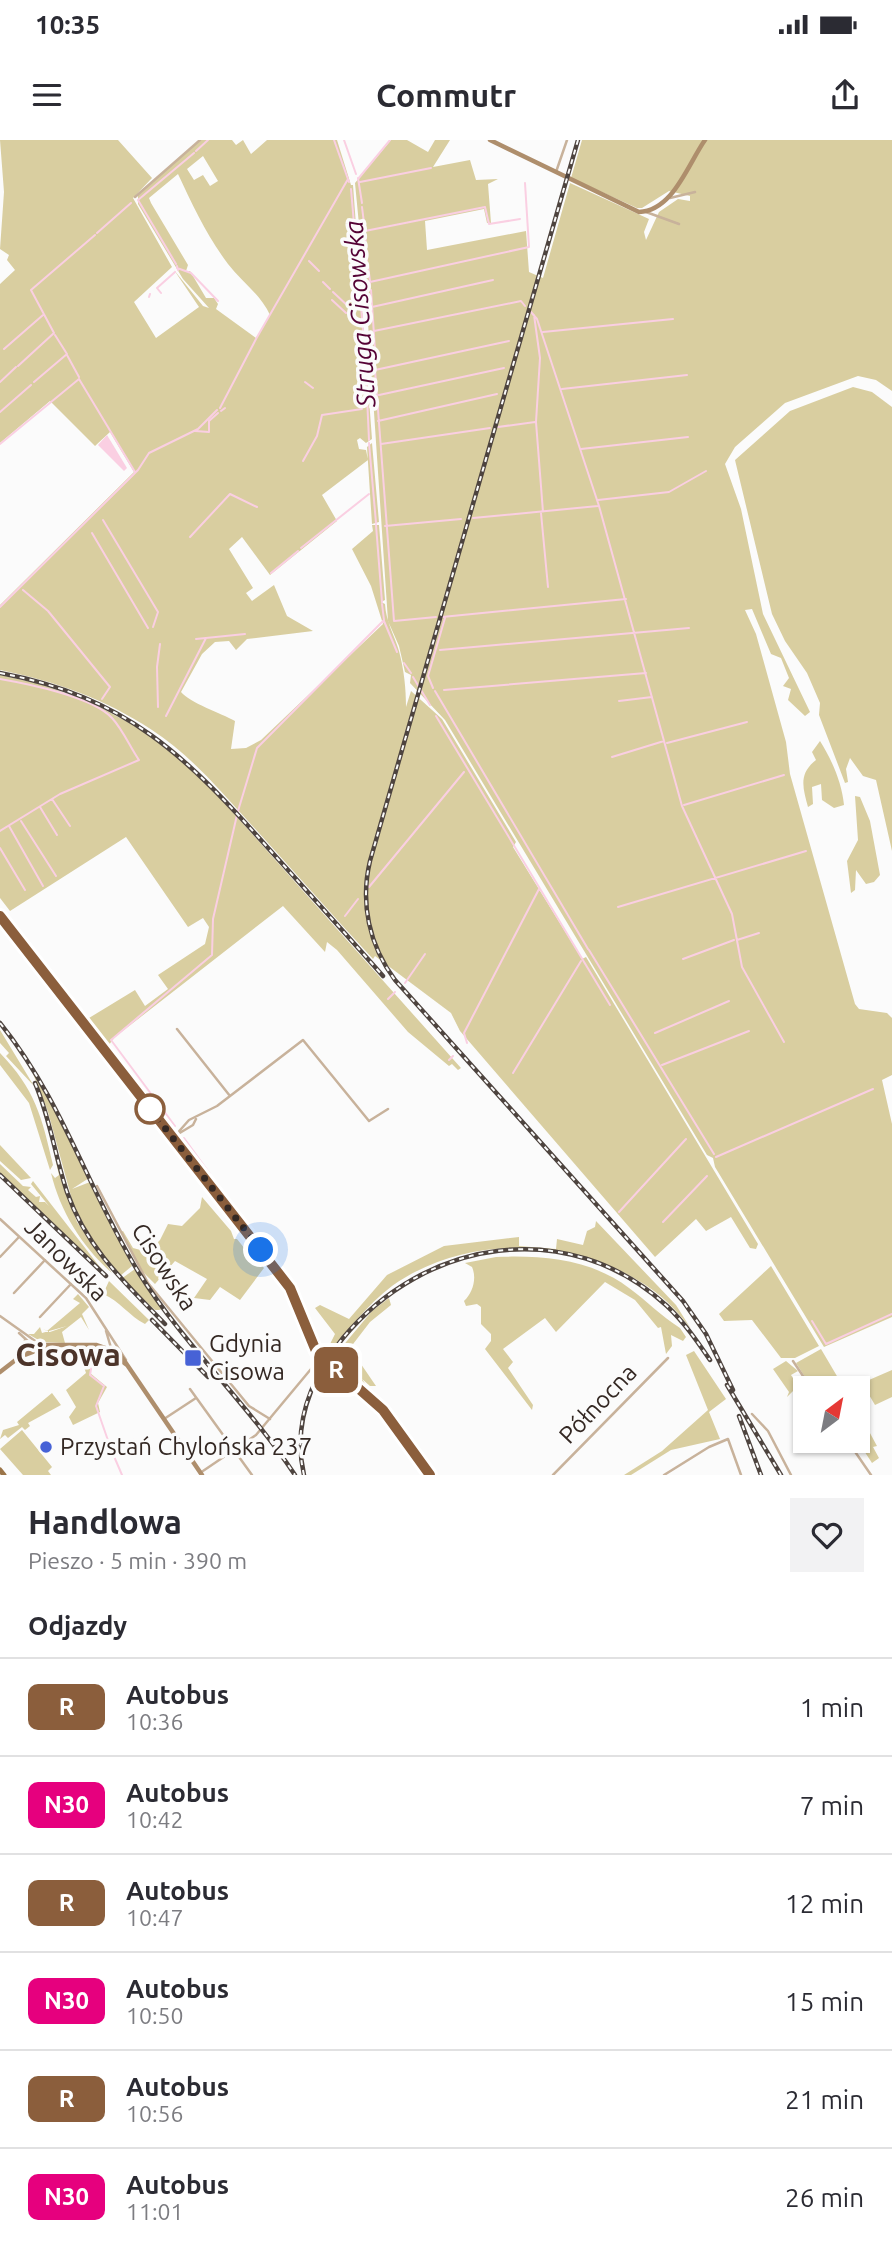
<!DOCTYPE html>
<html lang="pl">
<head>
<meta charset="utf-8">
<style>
	:root { --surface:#fff; --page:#f2f2f3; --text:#2b2b33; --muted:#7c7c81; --line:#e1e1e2 }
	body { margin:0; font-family:Ubuntu,sans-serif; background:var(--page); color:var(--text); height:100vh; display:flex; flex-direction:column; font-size:26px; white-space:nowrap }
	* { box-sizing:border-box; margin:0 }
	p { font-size:23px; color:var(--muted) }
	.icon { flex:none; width:38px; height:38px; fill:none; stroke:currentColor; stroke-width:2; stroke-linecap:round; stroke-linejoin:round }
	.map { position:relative; height:1335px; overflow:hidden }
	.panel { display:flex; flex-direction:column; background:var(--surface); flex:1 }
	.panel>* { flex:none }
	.badge { padding:0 14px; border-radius:10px; font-size:24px; line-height:46px }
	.needle { width:46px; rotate:32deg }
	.controls { position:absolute; left:793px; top:1236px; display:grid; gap:14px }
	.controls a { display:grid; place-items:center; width:77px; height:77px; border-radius:0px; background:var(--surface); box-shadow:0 2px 5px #0004; font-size:35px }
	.you { position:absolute; width:35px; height:35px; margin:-18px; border:5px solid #fff; border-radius:50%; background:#1a73e8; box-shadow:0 0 0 10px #1a73e833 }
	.map>.badge { position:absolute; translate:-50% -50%; box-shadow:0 0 0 4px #fff }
	h2 { padding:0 28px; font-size:26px; line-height:63px }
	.round { display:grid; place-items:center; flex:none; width:74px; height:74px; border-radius:0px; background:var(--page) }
	.summary { display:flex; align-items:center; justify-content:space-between; height:119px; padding:0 28px }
	h1 { font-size:33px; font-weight:700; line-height:52px }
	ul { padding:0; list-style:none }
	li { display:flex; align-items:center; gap:21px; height:98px; padding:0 28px; border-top:2px solid var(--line) }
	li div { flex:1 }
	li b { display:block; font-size:26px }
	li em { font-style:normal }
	li .badge { min-width:77px; font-weight:700; text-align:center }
	.status { display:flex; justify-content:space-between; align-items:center; height:49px; padding:0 35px; background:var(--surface); direction:ltr }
	.status svg { height:19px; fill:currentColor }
	header { display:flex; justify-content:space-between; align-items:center; height:91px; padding:0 28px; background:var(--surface); font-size:32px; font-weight:700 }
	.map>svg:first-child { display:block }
	.green { fill:#d9cea0; fill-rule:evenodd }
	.water { fill:#facfe2 }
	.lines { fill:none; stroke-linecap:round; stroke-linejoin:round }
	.stream { stroke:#facfe2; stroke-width:2 }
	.street { stroke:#c8b29b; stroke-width:2.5 }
	.secondary { stroke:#ae8e6c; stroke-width:4.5 }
	.primary { stroke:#9b7549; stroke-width:5 }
	.rail-casing { stroke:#4e443f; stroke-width:4.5 }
	.rail { stroke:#fbfbfb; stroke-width:2; stroke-dasharray:5; stroke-linecap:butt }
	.line-casing { stroke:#fff; stroke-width:16 }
	.line { stroke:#8b5e3c; stroke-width:10 }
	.walk { stroke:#342823; stroke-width:7; stroke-dasharray:0 12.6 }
	.stop-dot { fill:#fff; stroke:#8b5e3c; stroke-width:3.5 }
	.poi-dot { fill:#4762d6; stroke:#fbfbfb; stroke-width:2.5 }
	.labels { text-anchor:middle; stroke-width:7; stroke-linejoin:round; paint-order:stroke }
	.street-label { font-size:24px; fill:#342823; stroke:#fbfbfb }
	.poi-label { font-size:24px; fill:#342823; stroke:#fbfbfb; text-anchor:start }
	.water-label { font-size:26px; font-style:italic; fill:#540235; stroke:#fbfbfb }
	.district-label { font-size:32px; font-weight:bold; fill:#4c342a; stroke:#fbfbfb }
</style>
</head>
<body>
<div class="status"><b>10:35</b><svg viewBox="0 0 49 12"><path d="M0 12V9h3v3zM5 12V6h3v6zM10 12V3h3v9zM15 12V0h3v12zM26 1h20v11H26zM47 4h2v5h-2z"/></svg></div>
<header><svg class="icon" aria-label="menu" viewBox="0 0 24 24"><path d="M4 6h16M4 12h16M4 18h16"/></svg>Commutr<svg class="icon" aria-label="share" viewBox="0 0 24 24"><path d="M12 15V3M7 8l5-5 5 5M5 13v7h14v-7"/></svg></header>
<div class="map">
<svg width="892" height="1335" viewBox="0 0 892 1335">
	<rect width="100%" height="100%" fill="#fbfbfb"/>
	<path class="green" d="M0 0H118L152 38 133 58 172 127 134 162 156 198 199 167 174 130 203 166 209 168 183 139 138 64V55L201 0H232L236 5 243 0 251 14 267 0H337L351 45H353L372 299 366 303 360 298 357 300 359 309 366 310 368 320 322 355 337 381 270 435 242 397 229 409 253 448 246 453 252 461 274 445 287 476 313 491 247 499 236 510 229 501 215 502 202 514 181 552C190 563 221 573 235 581L231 609 246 608 261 600 383 484 371 446 352 409 373 391 372 385H379L385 460 381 462 385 464C386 482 394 494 399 511 404 530 406 548 406 567L411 551 442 579 516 702 513 707 582 819 586 817 758 1104 756 1109 750 1108 731 1077 706 1091 696 1079 655 1117 460 891 451 873 375 816 373 819C331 774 290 727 248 681 219 649 189 614 152 590 105 559 55 541 0 530V465L134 332 110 292 95 306 50 261 0 303V144L15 130 7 120 9 115 0 109 4 52ZM203 16 218 41 210 46 203 35 194 40 187 29ZM178 34C193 66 207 96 228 124 241 141 261 155 270 175L256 198 216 169 218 164 214 158H206L190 131H186L188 125 151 63 149 58Z
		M391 0H407L428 12 435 0H450L433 27 470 20 476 40 498 39 488 44 491 83H487L484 69 425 81 427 110 526 91 529 132 543 138 570 43 649 79 644 92 646 100 659 72 678 59 690 61V56L669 51 642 68H637L571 38 582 0H892V251L876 240 858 236 785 263 735 307 725 324 741 369 763 474 810 572 805 576 788 560 791 549 783 546 789 538 781 518 771 514 752 469 745 470 756 494 786 602 790 634 855 864 859 869 887 873 892 878V935L882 940 892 984V1177L824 1207 715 1027 713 1018 707 1015 445 580 410 543 411 535 405 532 399 506 388 481 367 168 355 43Z
		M853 247 872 252 892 267V711L876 640 863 636 850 618 846 629 848 642 845 643 819 575 820 563 807 533 785 501 772 474 735 320 790 271Z
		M372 303 379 382 372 384 367 307Z
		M0 535 40 544 92 563 135 586 175 614 220 658 461 928 458 930 452 924 449 926 408 892 337 810 327 802 325 812 283 766 115 897 108 906 89 878 135 850 145 866 168 849 158 835 205 804 209 787 203 778 188 787 126 697 10 771 0 758Z
		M820 601C832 620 842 643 844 665L834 668 822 660 821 644 812 647 813 664 808 667C803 648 798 634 816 620L812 612Z
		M855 656 860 657 870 681 880 735 874 742 866 744 856 730 855 750 851 753 847 721 858 700Z
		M0 890 34 946 6 916 9 913 0 903Z
		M0 913C35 949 42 977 53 1025L50 1030 29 963 0 925Z
		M30 926 64 983 89 1038 72 1049 90 1042 132 1126 120 1136 98 1110 74 1067 48 972Z
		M0 1005 31 1038 21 1040 0 1021Z
		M54 1014 77 1082 112 1133C82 1107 60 1071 51 1033L55 1038 59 1035Z
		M0 1024 23 1046 31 1047 28 1050 36 1057 40 1056 39 1062H45L49 1066 31 1044 33 1041 103 1131 0 1033Z
		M202 1057 231 1091 234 1099H237L253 1119 257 1118 264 1128 240 1160 220 1147 210 1160 194 1158 207 1139 175 1121 155 1144 143 1132 120 1092 123 1091 133 1108 148 1112 160 1100 168 1084 182 1086 200 1068Z
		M596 1081 676 1165 691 1189C680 1175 668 1161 654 1151 580 1097 468 1092 392 1146 367 1165 346 1192 327 1217L321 1211 330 1204 335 1194 315 1168 320 1165 349 1179 387 1135 444 1106 519 1097V1106L556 1109 557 1099 583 1105 587 1091 595 1087Z
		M496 1117C542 1115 591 1119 629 1148 647 1161 661 1176 680 1188L686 1197 683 1201 671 1195 672 1206 666 1214 661 1187 658 1188 635 1160 605 1142 556 1192 545 1178 503 1209 513 1222 508 1228 533 1265 532 1270 485 1209 491 1201V1194L481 1184V1167L477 1164 466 1166 464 1161C473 1153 477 1138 472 1127L465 1123Z
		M771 1126 819 1206 795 1218H781L752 1180 724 1181 719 1174Z
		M135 1129 162 1169 159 1170H155L121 1139Z
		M109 1141 149 1180 145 1184C129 1176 120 1161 103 1154Z
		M78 1154 89 1167 82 1174 89 1190 81 1177 62 1192 65 1203 42 1202 28 1194H34L40 1187 42 1193 67 1186 50 1192 43 1189 47 1191 80 1163 73 1159Z
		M389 1158 391 1165 370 1182 350 1208 376 1246H370L362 1239 367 1247 351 1229 364 1250 331 1220 372 1171Z
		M821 1209 844 1248H824L822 1244 812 1248 796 1223Z
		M92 1211 90 1233 107 1247 98 1263 100 1272 73 1285 69 1277 76 1267 66 1250 86 1233 84 1227 88 1221 82 1215Z
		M694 1211 726 1259 709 1272 720 1299 671 1310 631 1335H624L662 1311 708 1270 686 1215Z
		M786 1221 798 1231 791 1235 798 1246 787 1257 789 1252 773 1229Z
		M892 1230V1257L875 1265 862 1243Z
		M52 1253 61 1265 28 1283 30 1286 25 1290 22 1287 8 1298 5 1295 0 1299 3 1290 19 1285 17 1282Z
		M858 1271 877 1306 873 1307 879 1318 872 1323 857 1300Z
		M22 1290 52 1327 48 1331 51 1335H23L0 1309Z"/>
	<path class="water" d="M107 295 127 328 124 331 98 305Z"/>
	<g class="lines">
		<path class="stream" d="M334 0 349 42
			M344 0 356 34
			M196 11 208 0
			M358 38 362 63
			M358 39 390 0
			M360 42 431 28
			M351 49 365 213 369 300
			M138 60 176 124
			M138 60 194 13
			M362 67 365 91 485 67 489 84 520 79
			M365 92 367 122
			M97 93 131 63
			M309 121 319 131
			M177 126 178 130
			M368 126 370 141
			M177 128 191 133 218 161
			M323 142 330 149
			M370 145V142L529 107 525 43
			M371 150 375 210
			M333 152 350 168
			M161 153 157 148 175 132
			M149 157 150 154
			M332 160 346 173
			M372 167 493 140
			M531 172 537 179 599 366 682 666 732 774 742 827 784 902
			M534 175 540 218 536 282 543 372
			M374 191 521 161 525 166
			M543 192 673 179
			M4 209 43 175
			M375 214V230L509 201
			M67 215 79 237
			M18 226 54 193 31 150 95 95
			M375 230 394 481 436 477
			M0 242 16 227
			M34 242 67 214 55 195
			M305 242 313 248
			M562 249 687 235
			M379 255 504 228
			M220 268 256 199 348 39
			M221 271 225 268
			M0 272 31 245
			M378 281 497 254
			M498 287 535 282
			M195 291 209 292V281L218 273
			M369 303 376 383
			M0 304 79 239 135 332
			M381 304 490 288
			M581 309 688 297
			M303 321 317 296 322 275 362 269
			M598 360 669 352 706 331
			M541 373 548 447
			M473 378 598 366
			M103 380 158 472 153 487
			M376 385 382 462
			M385 386 461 379
			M92 393 148 488
			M190 397 230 354 257 367
			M301 408 369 354
			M271 433 298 411
			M23 450 48 471 110 547 102 559
			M0 467 138 330 149 313 198 289 217 270
			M442 477 626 459
			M384 481 397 512
			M196 499 245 494
			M440 510 689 488
			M404 523 411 533
			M413 537 419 547
			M0 539C29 544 93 557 112 578 123 590 130 607 139 620L60 654 0 691
			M433 548 428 536 445 478
			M421 550 430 565
			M444 550 646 533
			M435 551 588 809
			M619 561 652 557
			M158 567 157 527 160 504
			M166 576 206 498
			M436 576 610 865
			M667 603 747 582
			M612 617 664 601
			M52 659 70 686
			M684 665 784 635
			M40 667 57 695
			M238 671 257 608 384 480 382 464
			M21 681 56 736
			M9 686 43 746
			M0 708 25 750
			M369 747 464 632
			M618 767 806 711
			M345 776 358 759
			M737 800 759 793
			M589 810 714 1014
			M683 819 734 800
			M405 843 425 814
			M388 859 395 852
			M655 893 729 861
			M467 903 464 893 539 749
			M449 920 453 916
			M662 925 749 891
			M513 933 581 821
			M175 986 111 900 212 815 213 779 237 675
			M184 998 210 1034
			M716 1017 873 949
			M619 1072 686 999
			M663 1082 707 1036
			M812 1181 826 1204 892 1174
			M94 1212 90 1235 104 1246 96 1266 111 1309
			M113 1314 122 1335"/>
		<path class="street" d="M556 32 567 0
			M135 57 200 0
			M670 58 695 52
			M646 72 679 84
			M177 889 230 956
			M178 994 193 985 196 979
			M174 997 189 980 217 966 303 900 369 981 388 969
			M97 1046 148 1143 249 1266 270 1279
			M0 1079 86 1158 126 1220
			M0 1117 19 1097
			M14 1153 45 1120
			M0 1176 38 1203
			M40 1177 71 1144
			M106 1191 112 1211
			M19 1193 32 1205
			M23 1212 25 1200
			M793 1221 811 1248
			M190 1249 252 1335
			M752 1274 768 1291 791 1335
			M164 1279 196 1258
			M847 1300 871 1335
			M200 1333 256 1295 321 1217
			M553 1335 668 1218
			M664 1335 709 1307 728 1299 741 1335"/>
		<path class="secondary" d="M490 0 639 72C673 71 688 24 705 0
			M0 776 290 1148 316 1211 383 1270 430 1335
			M91 1208 111 1213 127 1225
			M22 1216 49 1206
			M0 1232 35 1205H96L119 1213 202 1335"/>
		<path class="primary" d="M0 1330 4 1335"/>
		<g class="rail-casing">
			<path id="rail" d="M578 0 370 721C360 763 369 805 395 840L683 1161 706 1194 733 1250
				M0 533C127 557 186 616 269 709 307 751 345 793 383 836
				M0 883C64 963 87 1048 139 1133 184 1205 248 1264 295 1335
				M35 943C50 978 55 1016 67 1052 86 1107 125 1143 165 1184
				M0 1035 106 1136
				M152 1180 208 1237
				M727 1245 781 1335
				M739 1276 761 1335
				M304 1335C292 1283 311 1238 343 1198 425 1099 568 1075 667 1166 684 1182 697 1201 710 1220"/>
		</g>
		<use href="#rail" class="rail"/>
	</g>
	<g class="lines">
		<g class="line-casing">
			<path id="line" d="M0 776 290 1148 316 1211 383 1270 430 1335"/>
		</g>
		<use href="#line" class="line"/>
		<path class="walk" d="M150 969 261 1110"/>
	</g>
	<circle class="stop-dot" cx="150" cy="969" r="14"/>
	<g class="poi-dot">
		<rect x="184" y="1209" width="18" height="18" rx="3.5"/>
		<circle cx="46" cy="1307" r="7"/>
	</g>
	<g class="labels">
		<g class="street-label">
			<text transform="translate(66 1120) rotate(45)" y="8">Janowska</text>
			<text transform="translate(164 1127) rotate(57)" y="8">Cisowska</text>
			<text transform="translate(598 1264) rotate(-46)" y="8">Północna</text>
		</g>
		<g class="poi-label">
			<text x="209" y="1212">Gdynia<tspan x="209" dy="28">Cisowa</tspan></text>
			<text x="60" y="1315">Przystań Chylońska 237</text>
		</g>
		<g class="water-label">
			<text transform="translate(360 174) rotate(-94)" y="9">Struga Cisowska</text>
		</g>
		<g class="district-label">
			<text x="68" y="1226">Cisowa</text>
		</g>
	</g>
</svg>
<div class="controls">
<a><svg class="needle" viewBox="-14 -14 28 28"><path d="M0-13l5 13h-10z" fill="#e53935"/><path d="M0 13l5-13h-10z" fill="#7c7c81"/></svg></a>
</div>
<div class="you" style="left:261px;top:1110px"></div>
<b class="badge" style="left:336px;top:1230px;background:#8b5e3c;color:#fff">R</b>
</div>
<section class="panel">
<div class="summary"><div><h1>Handlowa</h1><p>Pieszo · 5 min · 390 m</p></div><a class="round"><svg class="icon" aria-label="heart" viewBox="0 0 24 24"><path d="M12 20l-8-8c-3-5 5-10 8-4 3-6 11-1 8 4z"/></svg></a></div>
<h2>Odjazdy</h2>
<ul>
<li><span class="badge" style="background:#8b5e3c;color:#fff">R</span><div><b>Autobus</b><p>10:36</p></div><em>1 min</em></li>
<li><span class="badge" style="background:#e6007e;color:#fff">N30</span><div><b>Autobus</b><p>10:42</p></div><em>7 min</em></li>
<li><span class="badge" style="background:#8b5e3c;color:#fff">R</span><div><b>Autobus</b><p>10:47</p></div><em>12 min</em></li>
<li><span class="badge" style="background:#e6007e;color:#fff">N30</span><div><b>Autobus</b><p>10:50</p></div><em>15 min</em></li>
<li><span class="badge" style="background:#8b5e3c;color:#fff">R</span><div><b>Autobus</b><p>10:56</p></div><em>21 min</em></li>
<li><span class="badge" style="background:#e6007e;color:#fff">N30</span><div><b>Autobus</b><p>11:01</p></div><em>26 min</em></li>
</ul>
</section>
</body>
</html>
